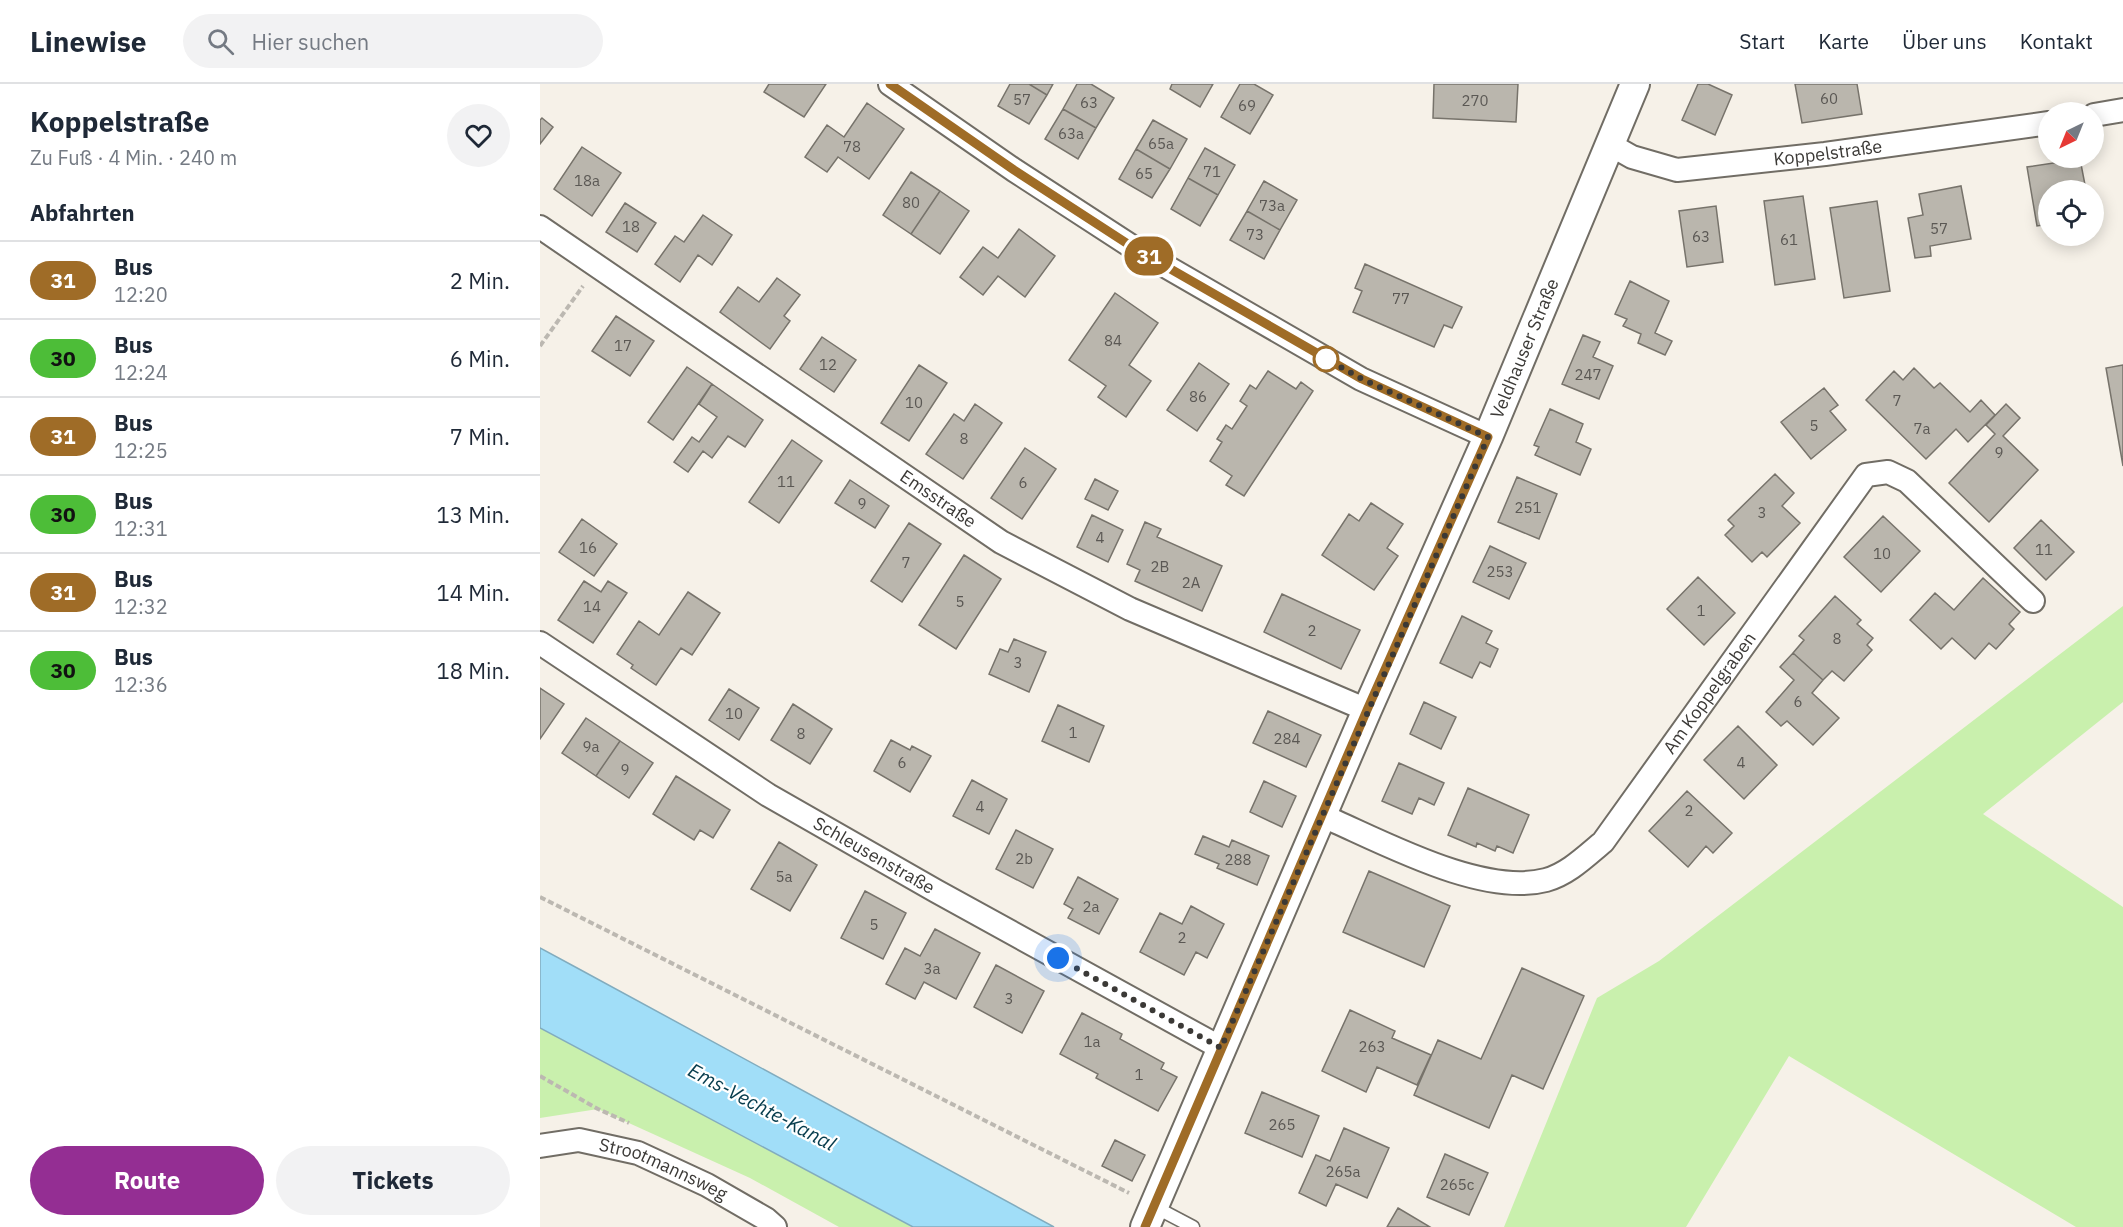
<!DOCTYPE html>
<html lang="de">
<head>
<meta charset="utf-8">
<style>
	:root { --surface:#fff; --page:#f2f2f3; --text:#1f2937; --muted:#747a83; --line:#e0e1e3; --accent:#942e93 }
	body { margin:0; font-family:"IBM Plex Sans",sans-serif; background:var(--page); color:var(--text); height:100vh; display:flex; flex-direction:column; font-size:22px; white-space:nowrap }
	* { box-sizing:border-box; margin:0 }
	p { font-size:20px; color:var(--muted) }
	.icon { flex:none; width:33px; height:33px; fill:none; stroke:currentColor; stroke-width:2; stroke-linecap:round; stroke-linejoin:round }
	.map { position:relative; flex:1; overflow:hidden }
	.sheet { display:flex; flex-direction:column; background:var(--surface); width:540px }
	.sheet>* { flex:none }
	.badge { padding:0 12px; border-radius:20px; font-size:21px; line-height:39px }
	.needle { width:39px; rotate:223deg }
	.fabs { position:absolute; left:1498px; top:18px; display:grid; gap:12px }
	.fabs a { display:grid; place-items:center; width:66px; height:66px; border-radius:50%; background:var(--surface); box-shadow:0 3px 15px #0003; font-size:30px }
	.you { position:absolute; width:30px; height:30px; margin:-15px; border:4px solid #fff; border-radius:50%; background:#1a73e8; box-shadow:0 0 0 9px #1a73e833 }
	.map>.badge { position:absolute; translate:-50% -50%; box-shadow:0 0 0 3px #fff }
	h2 { padding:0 30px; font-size:22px; line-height:54px }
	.round { display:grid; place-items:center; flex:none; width:63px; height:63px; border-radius:32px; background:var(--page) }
	.overview { display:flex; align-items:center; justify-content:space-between; height:102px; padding:0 30px }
	h1 { font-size:28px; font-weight:700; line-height:45px }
	.action { display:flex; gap:12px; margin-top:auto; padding:12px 30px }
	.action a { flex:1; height:69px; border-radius:36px; background:var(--accent); color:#fff; font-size:24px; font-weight:700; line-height:69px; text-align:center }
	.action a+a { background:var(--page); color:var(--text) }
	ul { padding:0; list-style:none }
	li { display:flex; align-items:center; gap:18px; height:78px; padding:0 30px; border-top:2px solid var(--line) }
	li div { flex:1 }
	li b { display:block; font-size:22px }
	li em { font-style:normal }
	li .badge { min-width:66px; font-weight:700; text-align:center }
	header { display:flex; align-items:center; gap:36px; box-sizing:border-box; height:84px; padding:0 30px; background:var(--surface); border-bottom:2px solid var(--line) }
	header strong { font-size:28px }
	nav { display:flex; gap:33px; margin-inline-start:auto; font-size:21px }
	.search { width:420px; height:54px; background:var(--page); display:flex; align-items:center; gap:15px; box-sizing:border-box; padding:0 21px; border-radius:33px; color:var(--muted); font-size:22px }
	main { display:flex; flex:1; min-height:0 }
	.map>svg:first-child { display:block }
	.green { fill:#c9f0ad }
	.water { fill:#a1def8; stroke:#82acbe; stroke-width:1.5 }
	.building { fill:#bab6ad; stroke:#77736b; stroke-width:1.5 }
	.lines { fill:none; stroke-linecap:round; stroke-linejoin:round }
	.service-casing { stroke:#716d65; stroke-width:15 }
	.minor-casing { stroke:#716d65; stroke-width:26 }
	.tertiary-casing { stroke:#716d65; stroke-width:32 }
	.path { stroke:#bcb8b1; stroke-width:4; stroke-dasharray:6 3; stroke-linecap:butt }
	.service { stroke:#fff; stroke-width:12 }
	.minor { stroke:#fff; stroke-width:22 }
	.tertiary { stroke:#fff; stroke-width:28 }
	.line-casing { stroke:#fff; stroke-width:14 }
	.line { stroke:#9f6c27; stroke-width:9 }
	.walk { stroke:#3b3936; stroke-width:6; stroke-dasharray:0 10.8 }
	.stop-dot { fill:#fff; stroke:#9f6c27; stroke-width:3 }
	.labels { text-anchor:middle; stroke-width:4.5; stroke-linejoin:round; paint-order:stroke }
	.number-label { font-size:15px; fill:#5b5854 }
	.street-label { font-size:18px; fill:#3b3936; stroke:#fff }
	.water-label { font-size:20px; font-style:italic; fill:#063c4d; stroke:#fff }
</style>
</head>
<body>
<header>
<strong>Linewise</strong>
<div class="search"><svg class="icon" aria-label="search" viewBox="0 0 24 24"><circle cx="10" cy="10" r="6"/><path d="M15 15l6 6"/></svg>Hier suchen</div>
<nav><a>Start</a><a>Karte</a><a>Über uns</a><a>Kontakt</a></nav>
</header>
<main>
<section class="sheet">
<div class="overview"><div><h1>Koppelstraße</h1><p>Zu Fuß · 4 Min. · 240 m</p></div><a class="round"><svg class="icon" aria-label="heart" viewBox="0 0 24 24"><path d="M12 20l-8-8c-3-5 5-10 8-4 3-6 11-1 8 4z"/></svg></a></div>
<h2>Abfahrten</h2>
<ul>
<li><span class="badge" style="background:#9f6c27;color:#fff">31</span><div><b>Bus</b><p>12:20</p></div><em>2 Min.</em></li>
<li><span class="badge" style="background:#4dbd38;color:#111">30</span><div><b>Bus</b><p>12:24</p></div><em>6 Min.</em></li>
<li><span class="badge" style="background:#9f6c27;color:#fff">31</span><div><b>Bus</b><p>12:25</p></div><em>7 Min.</em></li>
<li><span class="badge" style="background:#4dbd38;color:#111">30</span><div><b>Bus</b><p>12:31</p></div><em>13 Min.</em></li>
<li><span class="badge" style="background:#9f6c27;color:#fff">31</span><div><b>Bus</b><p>12:32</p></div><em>14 Min.</em></li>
<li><span class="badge" style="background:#4dbd38;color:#111">30</span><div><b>Bus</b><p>12:36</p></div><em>18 Min.</em></li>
</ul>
<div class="action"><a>Route</a><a>Tickets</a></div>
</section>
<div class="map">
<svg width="1583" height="1143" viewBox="0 0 1583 1143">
	<rect width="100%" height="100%" fill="#f6f1e8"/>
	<path class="green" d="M1583 522V618L1443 730 1583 823V1143H1536L1249 972 1146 1143H964L1057 914 1119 877Z
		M0 944 371 1142V1143H299L210 1094 58 1025 0 1034Z"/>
	<path class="water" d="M0 864 39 885 514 1143H373L0 944Z"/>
	<path class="building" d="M229 0H286L264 33 224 8Z
		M470 0H489L507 11 489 40 458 22Z
		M489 0H513L507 11Z
		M537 0H551L574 14 556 44 523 25Z
		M632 0H673L660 23 630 5Z
		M700 0H714L733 11 710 50 681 33Z
		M894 0H978L976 38 893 34Z
		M1158 0H1168L1192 11 1175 51 1142 36Z
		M1255 0H1317L1322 30 1262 39Z
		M327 19 364 45 329 95 298 73 287 88 265 73 287 41 304 53Z
		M523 25 556 44 538 75 505 55Z
		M2 34 13 43 0 60V36Z
		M613 36 647 55 630 85 596 65Z
		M42 63 81 89 52 132 14 105Z
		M665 64 695 81 678 111 648 94Z
		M596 65 630 85 612 114 579 95Z
		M1540 75 1546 106H1509V140L1497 142 1487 83Z
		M371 88 400 107 371 150 343 131Z
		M648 94 678 111 660 142 631 125Z
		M724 97 757 116 740 146 707 127Z
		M1421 102 1431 155 1390 162 1391 172 1375 174 1368 134 1383 131 1379 110Z
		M400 107 429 127 400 170 371 150Z
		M1263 112 1275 195 1235 201 1224 117Z
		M1337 117 1350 207 1304 214 1290 124Z
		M85 119 116 139 97 168 66 148Z
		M1176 122 1183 178 1147 183 1139 127Z
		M707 127 740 146 724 175 690 156Z
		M163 131 192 151 172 181 158 171 140 198 115 180 135 152 144 158Z
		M479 145 515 172 485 213 458 192 443 211 420 193 443 163 458 174Z
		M825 180 922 223 912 244 904 241 894 263 813 228 822 207 815 204Z
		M237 194 260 211 244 232 250 237 230 265 180 228 198 203 219 218Z
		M1090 197 1129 217 1115 249 1132 257 1125 271 1098 259 1101 250 1083 242 1087 235 1075 230Z
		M575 209 618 239 589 281 611 297 586 333 558 313 566 302 529 276Z
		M76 232 114 257 90 292 52 267Z
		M1043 251 1060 258 1053 273 1073 282 1059 315 1022 300Z
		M282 253 316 276 294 308 260 285Z
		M659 279 689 300 657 347 627 326Z
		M379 281 407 299 369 357 341 339Z
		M1583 281V382L1566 284Z
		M147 283 172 300 133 356 108 338Z
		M1374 284 1394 304 1400 299 1430 328 1441 316 1455 331 1428 358 1416 345 1386 375 1326 316 1354 287 1363 296Z
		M728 287 756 305 761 298 773 307 704 412 686 401 692 392 670 377 682 358 677 355 686 341 692 345 707 322 700 317 710 301 716 305Z
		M172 300 223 336 205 363 188 352 172 374 163 367 148 388 134 378 152 353 159 358 177 333 159 320Z
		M1284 304 1298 321 1290 327 1306 346 1271 375 1241 338Z
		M435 320 462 339 423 395 386 370 414 330 424 337Z
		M1466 320 1480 334 1463 352 1498 386 1449 438 1409 399 1455 350 1446 341Z
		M1010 325 1043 340 1036 358 1051 365 1040 391 995 371 999 363 994 361Z
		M252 356 282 377 239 439 209 418Z
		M485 364 516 385 482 435 451 414Z
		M1235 390 1254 409 1242 422 1260 439 1227 473 1222 468 1212 478 1185 451 1194 442 1188 436Z
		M977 393 1017 410 999 455 958 438Z
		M555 395 578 407 568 426 545 415Z
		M310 396 349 422 335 444 295 419Z
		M831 419 863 440 847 464 858 472 834 506 782 471 809 430 819 437Z
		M552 431 583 446 568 478 537 463Z
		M1343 432 1380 467 1341 508 1304 473Z
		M42 435 77 460 54 492 19 468Z
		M1501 436 1534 468 1506 496 1474 464Z
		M605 438 621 445 617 453 682 482 662 527 595 497 600 486 587 480Z
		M369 439 401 460 362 518 331 497Z
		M950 462 986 479 969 515 933 498Z
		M424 471 461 495 416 565 379 541Z
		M1158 493 1195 529 1164 561 1127 525Z
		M1443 494 1480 528 1469 540 1474 545 1456 565 1449 559 1435 575 1412 554 1401 565 1370 536 1395 509 1414 526Z
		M44 497 61 508 68 497 87 509 53 559 18 536Z
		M148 508 180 529 152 571 141 564 116 601 91 584 93 581 77 570 99 537 119 551Z
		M742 510 820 546 801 585 724 548Z
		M1295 512 1321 536 1317 540 1333 554 1327 561 1332 566 1304 597 1292 587 1283 596 1253 569 1264 556 1259 552Z
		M922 532 952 547 946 559 958 565 950 583 940 578 932 594 900 579Z
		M474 555 506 568 489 608 449 590 460 565 468 568Z
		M1253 569 1283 596 1272 609 1299 634 1273 661 1247 637 1241 642 1226 628 1254 596 1240 583Z
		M0 604 24 620 0 655Z
		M189 605 219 624 199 656 169 636Z
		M884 618 916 633 901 665 870 650Z
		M253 620 292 645 270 680 231 656Z
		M518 621 564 642 549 678 502 657Z
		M728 627 781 651 766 683 713 659Z
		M46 634 80 657 56 692 22 669Z
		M1198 642 1237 681 1204 715 1164 676Z
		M351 656 370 666 372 662 391 672 370 708 334 687Z
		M80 657 113 679 89 714 56 692Z
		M859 679 904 699 894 721 879 714 872 730 842 717Z
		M136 692 190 726 173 754 160 746 154 756 113 730Z
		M432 696 467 715 449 750 413 732Z
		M724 697 756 712 742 743 710 728Z
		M928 704 989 731 973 769 957 762 955 767 937 759 936 763 908 751Z
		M1147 707 1192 749 1173 769 1166 762 1148 783 1109 747Z
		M476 746 513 765 493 804 456 785Z
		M663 752 689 763 692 756 729 772 717 801 677 784 679 780 655 770Z
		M239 758 277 781 250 827 211 805Z
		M829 787 910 822 884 883 803 848Z
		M538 793 578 815 559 850 528 834 533 825 524 820Z
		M325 807 366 829 343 875 301 854Z
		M651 822 684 840 667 874 656 868 644 891 600 868 620 829 642 840Z
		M395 845 440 869 416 915 384 898 375 915 346 900 365 864 380 872Z
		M456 881 504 907 482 949 434 923Z
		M982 884 1044 912 1003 1005 972 991 949 1044 874 1011 898 956 941 975Z
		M810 926 855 947 852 954 891 971 877 1001 837 983 826 1008 782 987Z
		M542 929 582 950 580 955 624 979 621 985 637 993 618 1027 556 994 558 990 520 970Z
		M722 1008 779 1032 762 1073 705 1049Z
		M804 1044 849 1064 827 1114 796 1100 786 1122 759 1109 776 1071 790 1077Z
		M575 1056 605 1071 592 1097 562 1082Z
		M905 1070 948 1089 929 1131 887 1113Z
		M858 1124 890 1143H847Z"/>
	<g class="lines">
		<g class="service-casing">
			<path id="service" d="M615 1123 653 1143"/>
		</g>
		<g class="minor-casing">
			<g id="minor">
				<path d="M350 0 474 86 594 164 821 295 948 353"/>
				<path d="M1554 31 1583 26"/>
				<path id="s1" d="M1069 60 1092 73 1137 86 1285 70 1509 39"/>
				<path id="s2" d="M0 143 461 458 590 525 827 626"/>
				<path id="s3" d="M0 559 228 711 396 807 681 964"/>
				<path id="s4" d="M783 732C841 757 942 813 1006 796 1028 790 1046 772 1063 758L1326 391 1348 388 1367 397 1493 517"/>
				<path id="s5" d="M0 1062 39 1056 98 1069 167 1101 226 1135 235 1143"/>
			</g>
		</g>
		<g class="tertiary-casing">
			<g id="tertiary">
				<path id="s6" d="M605 1143 827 626 948 353 1095 0"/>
			</g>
		</g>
		<path class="path" d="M0 262 43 202
			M0 813 589 1109
			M0 992 58 1025 89 1039"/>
		<use href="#service" class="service"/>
		<use href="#minor" class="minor"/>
		<use href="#tertiary" class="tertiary"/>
	</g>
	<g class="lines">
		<g class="line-casing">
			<path id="line" d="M350 0 474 86 594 164 822 295 948 353 827 626 605 1143"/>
		</g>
		<use href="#line" class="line"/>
		<path class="walk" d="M518 874 681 964 948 353 822 295 786 275"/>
	</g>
	<circle class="stop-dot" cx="786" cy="275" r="12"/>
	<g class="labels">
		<g class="number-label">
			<text x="1289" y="20">60</text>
			<text x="482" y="21">57</text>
			<text x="935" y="22">270</text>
			<text x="549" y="24">63</text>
			<text x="707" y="27">69</text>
			<text x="531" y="55">63a</text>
			<text x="621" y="65">65a</text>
			<text x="312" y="68">78</text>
			<text x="672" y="93">71</text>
			<text x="604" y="95">65</text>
			<text x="47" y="102">18a</text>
			<text x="371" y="124">80</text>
			<text x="732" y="127">73a</text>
			<text x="91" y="148">18</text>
			<text x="1399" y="150">57</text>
			<text x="715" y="156">73</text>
			<text x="1161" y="158">63</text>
			<text x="1249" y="161">61</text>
			<text x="861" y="220">77</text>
			<text x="573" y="262">84</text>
			<text x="83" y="267">17</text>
			<text x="288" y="286">12</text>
			<text x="1048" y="296">247</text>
			<text x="658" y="318">86</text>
			<text x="1357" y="322">7</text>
			<text x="374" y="324">10</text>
			<text x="1274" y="347">5</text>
			<text x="1382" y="350">7a</text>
			<text x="424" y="360">8</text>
			<text x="1459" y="374">9</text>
			<text x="246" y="403">11</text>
			<text x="483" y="404">6</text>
			<text x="322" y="425">9</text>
			<text x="988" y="429">251</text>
			<text x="1222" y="434">3</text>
			<text x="560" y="459">4</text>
			<text x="48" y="469">16</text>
			<text x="1504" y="471">11</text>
			<text x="1342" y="475">10</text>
			<text x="366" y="484">7</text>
			<text x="620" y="488">2B</text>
			<text x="960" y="493">253</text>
			<text x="651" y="504">2A</text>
			<text x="420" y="523">5</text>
			<text x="52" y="528">14</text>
			<text x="1161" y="532">1</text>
			<text x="772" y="552">2</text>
			<text x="1297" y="560">8</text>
			<text x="478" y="584">3</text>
			<text x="1258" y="623">6</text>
			<text x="194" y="635">10</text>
			<text x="533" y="654">1</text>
			<text x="261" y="655">8</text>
			<text x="747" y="660">284</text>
			<text x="51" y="668">9a</text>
			<text x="362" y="684">6</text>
			<text x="1201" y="684">4</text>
			<text x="85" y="691">9</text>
			<text x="440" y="728">4</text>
			<text x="1149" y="732">2</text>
			<text x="484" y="780">2b</text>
			<text x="698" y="781">288</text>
			<text x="244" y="798">5a</text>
			<text x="551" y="828">2a</text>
			<text x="334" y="846">5</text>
			<text x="642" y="859">2</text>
			<text x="392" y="890">3a</text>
			<text x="469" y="920">3</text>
			<text x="552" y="963">1a</text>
			<text x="832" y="968">263</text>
			<text x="599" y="996">1</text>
			<text x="742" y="1046">265</text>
			<text x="803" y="1093">265a</text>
			<text x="917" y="1106">265c</text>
		</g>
		<g class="street-label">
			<text dy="6" stroke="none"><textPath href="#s1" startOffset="225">Koppelstraße</textPath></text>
			<text dy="6" stroke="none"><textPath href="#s6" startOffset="957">Veldhauser Straße</textPath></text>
			<text dy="6" stroke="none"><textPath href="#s2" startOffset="482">Emsstraße</textPath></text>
			<text dy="6" stroke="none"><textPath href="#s4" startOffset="488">Am Koppelgraben</textPath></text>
			<text dy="6" stroke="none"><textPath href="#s3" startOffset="396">Schleusenstraße</textPath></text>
			<text dy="6" stroke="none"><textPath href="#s5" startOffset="129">Strootmannsweg</textPath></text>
		</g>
		<g class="water-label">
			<text transform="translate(222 1023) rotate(28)" y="7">Ems-Vechte-Kanal</text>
		</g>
	</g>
</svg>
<div class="fabs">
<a><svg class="needle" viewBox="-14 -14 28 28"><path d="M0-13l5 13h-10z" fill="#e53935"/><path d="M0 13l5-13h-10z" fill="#747a83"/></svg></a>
<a><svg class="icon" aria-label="locate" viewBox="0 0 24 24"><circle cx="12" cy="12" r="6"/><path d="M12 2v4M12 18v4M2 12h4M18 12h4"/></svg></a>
</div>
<div class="you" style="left:518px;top:874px"></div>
<b class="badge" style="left:609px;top:172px;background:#9f6c27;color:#fff">31</b>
</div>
</main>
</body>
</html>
